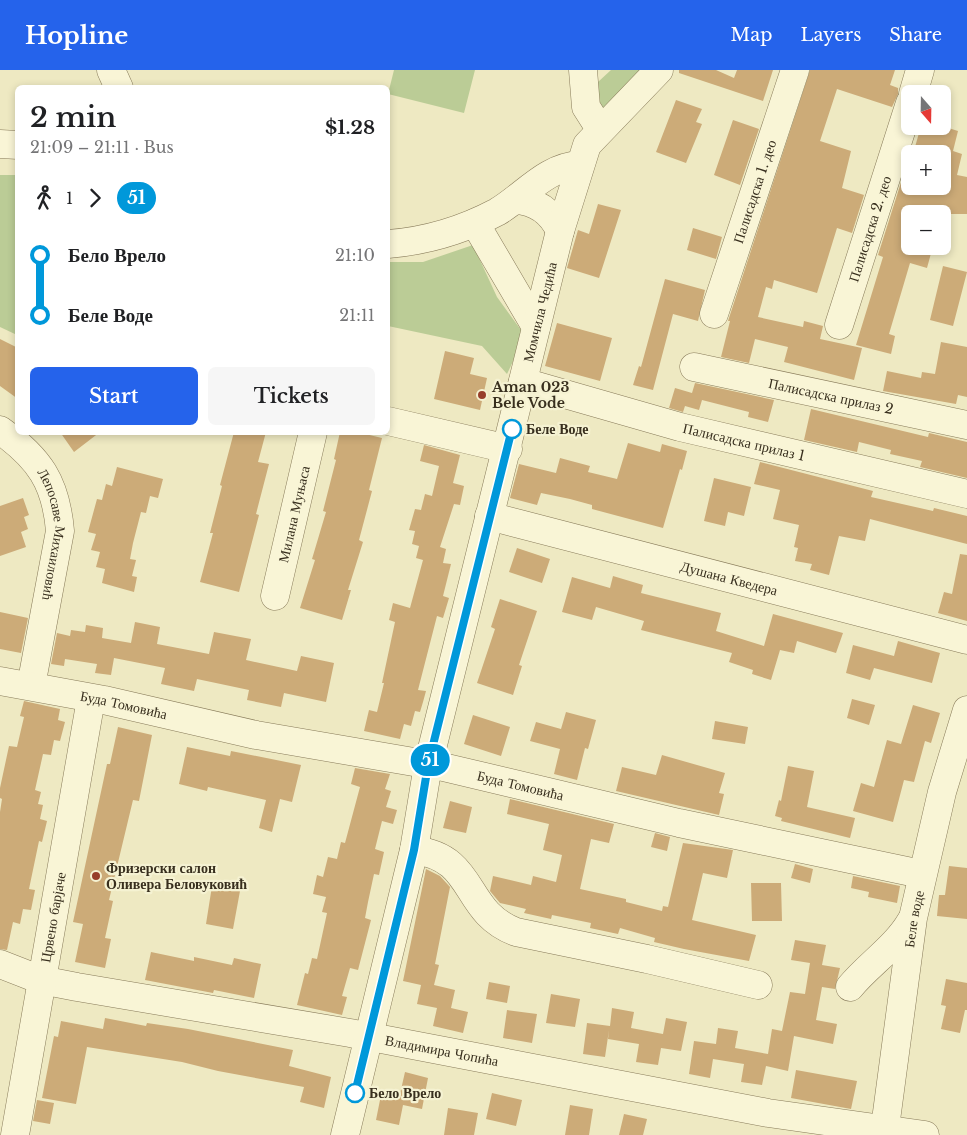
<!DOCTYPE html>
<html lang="en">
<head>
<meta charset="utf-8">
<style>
	:root { --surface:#fff; --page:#f6f6f6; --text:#202124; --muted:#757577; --accent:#2563eb }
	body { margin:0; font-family:"Libre Baskerville",serif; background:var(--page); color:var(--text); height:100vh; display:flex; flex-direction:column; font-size:19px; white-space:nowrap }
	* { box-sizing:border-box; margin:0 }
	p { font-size:16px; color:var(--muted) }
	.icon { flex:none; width:28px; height:28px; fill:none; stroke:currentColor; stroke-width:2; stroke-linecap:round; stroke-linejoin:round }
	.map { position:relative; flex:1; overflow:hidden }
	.side { position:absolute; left:15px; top:15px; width:375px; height:350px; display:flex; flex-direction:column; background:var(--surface); border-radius:8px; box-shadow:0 2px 8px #0003 }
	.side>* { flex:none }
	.badge { padding:0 10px; border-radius:16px; font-size:18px; line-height:32px }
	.needle { width:32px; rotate:160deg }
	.tools { position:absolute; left:901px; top:15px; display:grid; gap:10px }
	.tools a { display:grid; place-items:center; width:50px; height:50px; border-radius:8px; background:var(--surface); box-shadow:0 2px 8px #0003; font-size:25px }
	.map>.badge { position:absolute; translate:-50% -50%; box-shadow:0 0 0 2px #fff }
	.legs { display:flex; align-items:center; gap:8px; height:55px; padding:0 15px; font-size:16px }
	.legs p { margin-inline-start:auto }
	.overview { display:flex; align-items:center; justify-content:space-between; height:85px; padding:0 15px }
	h1 { font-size:28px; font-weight:600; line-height:38px }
	.cta { display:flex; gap:10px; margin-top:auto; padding:10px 15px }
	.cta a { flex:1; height:58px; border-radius:8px; background:var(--accent); color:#fff; font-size:20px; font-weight:600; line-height:58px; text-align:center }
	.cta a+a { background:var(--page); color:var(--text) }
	ul { padding:0 15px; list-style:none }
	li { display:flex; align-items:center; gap:18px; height:60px; font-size:19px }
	li i { display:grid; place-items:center; width:8px; height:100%; margin:0 6px; background:currentColor }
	li i::after { content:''; width:12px; height:12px; margin:-6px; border:4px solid; border-radius:50%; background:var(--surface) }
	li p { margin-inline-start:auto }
	li:first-child i { background:linear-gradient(#0000 50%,currentColor 0) }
	li:last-child i { background:linear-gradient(currentColor 50%,#0000 0) }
	header { display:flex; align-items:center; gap:30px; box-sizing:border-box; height:70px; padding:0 25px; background:var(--accent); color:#fff }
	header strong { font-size:24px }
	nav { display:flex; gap:28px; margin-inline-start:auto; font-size:18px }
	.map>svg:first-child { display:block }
	.green { fill:#bbcc96 }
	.building { fill:#ccab78 }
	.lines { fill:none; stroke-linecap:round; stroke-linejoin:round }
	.minor-casing { stroke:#887b5a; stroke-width:29 }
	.minor { stroke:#f9f5d6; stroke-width:28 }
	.line-1-casing { stroke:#fff; stroke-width:11 }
	.line-1 { stroke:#0098da; stroke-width:8 }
	.poi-dot { fill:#973e2a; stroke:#f5f2d2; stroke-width:2 }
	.stop-1-dot { fill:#fff; stroke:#0098da; stroke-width:2.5 }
	.labels { text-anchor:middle; stroke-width:4.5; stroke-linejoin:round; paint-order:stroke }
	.street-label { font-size:14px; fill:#382f1e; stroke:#f5f2d2 }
	.poi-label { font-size:14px; font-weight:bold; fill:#382f1e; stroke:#f5f2d2; text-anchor:start }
	.stop-label { font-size:14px; font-weight:bold; fill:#382f1e; stroke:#f5f2d2; text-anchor:start }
</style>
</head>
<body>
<header>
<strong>Hopline</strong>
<nav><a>Map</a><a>Layers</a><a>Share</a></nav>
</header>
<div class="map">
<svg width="967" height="1065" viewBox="0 0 967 1065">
	<rect width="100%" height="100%" fill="#eee9c2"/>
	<path class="green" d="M394 0H475L464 43 388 24Z
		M611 0H659L600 59 585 24Z
		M0 105H17V265L0 257Z
		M473 175 497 227 521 260 523 270 507 304 482 276 388 256V192H423Z"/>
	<path class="building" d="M679 0H716L734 8 737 0H773L763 31 679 3Z
		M810 0H895L890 15 898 18V24L892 37 837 19 820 71 851 81 842 118 864 125 852 163 837 158 817 223 774 210 772 219 766 217 758 247 803 257 804 251 823 256 820 269 862 278 854 310 784 292 788 277 755 269 749 293 721 287 730 251H728Z
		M676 30 702 39 696 52 702 54 686 93 656 82Z
		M733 50 759 59 740 115 714 105Z
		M921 56H942L958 61 953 81 962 84 957 105 967 107V144H910V176H933L927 198 910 193 889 264 895 266 891 284 856 275 883 187 878 185 910 84V116H942V84H913Z
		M598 134 621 140 599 208 567 198 578 160 589 164Z
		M693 158 722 167 716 189 687 180Z
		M943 196 967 202 953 256 930 250Z
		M665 209 705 220 698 251 673 244 653 320 633 315 639 296 641 297Z
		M557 253 612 268 600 311 545 296Z
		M0 269 18 278V329L0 316Z
		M941 272 967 277V327L958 325 956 334 883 321 887 301 921 308 922 302 935 304Z
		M445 281 474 288 470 304 487 308 480 340 434 329Z
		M695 313 774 330 768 352 748 347 749 342 702 330 699 340 685 336 683 342 669 338 675 318 692 323Z
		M811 339 928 367 929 363 967 372V408L920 397 922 391 890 384 891 380 859 372 857 382 804 370Z
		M60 362H100L74 382Z
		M234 362H266L258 392 269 394 256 444 259 445 239 522 200 512 213 463H210L222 416 220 415Z
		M340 362H357L382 368 369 420 372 421 359 470 363 472 348 520H351L342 550 300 538 315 490 312 489 326 442 323 441 336 390 334 389Z
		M628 373 660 382 662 374 687 381 682 400 680 399 663 458 592 439V435L570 429 541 423 537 435 510 428 519 394 556 403 560 388 590 396 588 402 617 409Z
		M424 375 460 385 453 413 464 416 460 435 454 434 440 477 446 479 443 493 451 494 443 526 449 528 443 548 437 546 418 620 426 621 423 632 420 642 415 641 411 656 404 654 400 669 364 661 369 640 377 642 384 613H382L395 552 389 550 393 533 410 538 423 490 416 488 419 476 412 474 415 461 409 460 415 439 421 440 425 424 432 426 439 396 420 391Z
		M760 392 873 421 871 427 933 441 934 438 967 446V474L870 449 865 471 839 466 829 505 810 500 812 494 795 491 798 478 794 477 799 455 773 449 780 420 754 414Z
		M117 397 163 409 158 428 150 426 146 443 141 442 133 473 130 489 136 490 132 506 137 507 134 522 102 513 105 499 96 497 100 482 91 480 96 464 88 462 97 429 102 430 106 414 112 416Z
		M714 408 751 417 744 446 728 442 725 456 704 451Z
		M23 428 29 445 24 447 28 459 21 462 26 477 0 486V436Z
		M517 478 550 489 542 513 509 502Z
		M960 484 967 485V551L938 543 944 522 952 524Z
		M613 506 643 515 641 523 721 543 716 561 764 576 773 544 843 563 836 583 797 571 794 583 780 580 771 610 752 604 753 600 729 592 732 583 641 560 644 551 596 537 592 550 562 542 572 507 610 518Z
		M500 529 537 541 519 595 522 596 513 625 477 613 495 559 491 557Z
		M0 542 28 548 21 583 0 579Z
		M135 552 160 557 157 574 209 584 214 562 251 569 246 590 297 601 301 586 334 593 326 632 284 623 281 637 247 630 249 620 197 609 194 621 161 614 165 598 114 588 111 605 95 603 97 594 65 589 64 596 51 594 57 563 70 566 71 560 85 562 86 555 103 558 102 568 131 573Z
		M898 571 940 583 932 613 874 598 870 610 846 603 853 575 894 586Z
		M852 629 875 635 869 655 847 648Z
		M24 631 60 639 58 650 65 652 60 671 54 670 51 685 43 684 35 720 41 722 38 734 43 735 40 749 47 751 42 772 39 771 29 819 35 820 31 840 23 839 20 854 13 852 7 880 0 879V742L2 729 0 728V718L9 676 17 677 24 647 20 646Z
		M913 635 940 643 931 673 925 671 914 712 904 710 893 752 853 741 861 713 874 717 887 670 901 674Z
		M566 642 596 650 588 679 585 678 577 710 554 704 560 679 530 671 536 652 561 659Z
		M473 645 510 657 501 686 464 674Z
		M715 651 748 657 745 674 712 669Z
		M118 657 152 665 139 731 133 730 109 830 113 831 105 868 111 869 105 898 75 892 83 854 73 852 107 694H110Z
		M187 677 230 686 231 681 301 695 292 732 280 729 272 762 259 758 266 730 208 717 207 721 179 714Z
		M662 685 725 703 719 723 724 724 719 745 616 721 622 697 656 705Z
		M788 696 814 701 807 737 855 748 850 768 781 751 782 748 775 746 779 730 781 731Z
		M355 698 390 704 385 719 391 721 386 737 397 740 393 754 382 751 375 779 384 782 379 805 374 804 368 832 365 848 371 850 358 900 350 898 342 926 347 927 342 945 297 935 305 903 308 904 312 888 317 889 327 843 322 842 326 827 313 824 317 805 323 807 328 787 337 789 341 772 345 773 360 717 351 714Z
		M510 729 614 754 609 773 591 769 580 819 626 829V832L662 841 663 836 668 837 683 773 733 780 727 808 703 803 692 850 756 865 749 891 684 879 654 872 655 868 620 858 618 864 590 858 591 853 552 845 551 849 524 843 526 839 500 833 490 821 493 806 531 815 533 806 556 812 562 785 543 780 549 754 507 744Z
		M450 731 472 737 466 763 443 758Z
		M655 763 670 767 667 781 651 777Z
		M795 794 813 799 810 813 791 808Z
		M949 796 967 798V849L937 846 939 825H945Z
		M426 799 440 806 450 817 435 894 439 895 434 915 455 920 451 938 468 942 463 963 433 956 437 938 417 934 421 915 403 911Z
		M853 806 900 816 897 833 868 827 869 822 851 818Z
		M751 813H781L782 851H752Z
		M212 816 240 821 233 859 206 854Z
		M795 870 826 875 822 895 840 898 835 919 822 917 816 950 837 954 833 974 794 966 788 1001 766 996 762 1015 741 1012 744 994 713 989 710 1008 689 1004 694 971 716 974 718 958 738 961 735 978 768 984 772 959 782 961 790 922 805 924 810 893 791 890Z
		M151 882 194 891V887L232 895 234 888 261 894 254 928 214 920 213 923 145 910Z
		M946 909 967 913V940H965L960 963 941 959 946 936 941 935Z
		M489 912 510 916 507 933 486 929Z
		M551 924 580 929 575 957 546 953Z
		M612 938 634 942 631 958 663 964 666 948 687 952 681 981 661 978 658 995 636 992 639 974 608 969 609 960 605 987 583 984 587 953 610 956Z
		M507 940 537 944 532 973 503 968Z
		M105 948 146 956 147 953 188 959 293 980 289 996 331 1007 324 1038 300 1032 304 1017 218 1001 182 992 87 977 76 1034 42 1028 54 966 58 967 61 951 103 959Z
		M796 1000 857 1011 851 1039 791 1028Z
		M405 1002 428 1008 422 1039 403 1035 399 1055 376 1050 382 1020 400 1024Z
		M492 1023 522 1030 516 1056 486 1049Z
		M37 1030 54 1033 50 1054 33 1051Z
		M570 1035 593 1039 589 1065H565Z
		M448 1038 478 1043 474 1065H444Z
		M624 1044 647 1049 643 1065H619Z"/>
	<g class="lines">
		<g class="minor-casing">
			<g id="minor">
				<path d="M111 0 119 18"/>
				<path d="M583 0 586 37 600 59"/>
				<path d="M913 24 920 0"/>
				<path d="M0 74 18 75"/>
				<path d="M515 130C536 131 551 141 560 161"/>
				<path d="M475 153 536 257"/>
				<path d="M388 174C426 171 463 160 497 142 524 126 546 97 579 95"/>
				<path id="s1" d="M714 244 795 0"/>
				<path id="s2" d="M839 255 910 33"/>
				<path id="s3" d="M694 297 967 355"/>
				<path id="s4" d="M523 312 680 357 967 424"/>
				<path d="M388 351 508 379"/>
				<path id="s5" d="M0 360C39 388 56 412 60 461L31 616"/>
				<path id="s6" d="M489 446 967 570"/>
				<path id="s7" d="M275 526 313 362"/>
				<path id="s8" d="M0 611 104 630 256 665 443 697 679 753 921 804"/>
				<path d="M414 780C478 788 461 841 516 862L647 889 758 915"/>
				<path id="s9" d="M0 894 41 910 77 917 350 963 768 1043 925 1065"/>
				<path d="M850 917C869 894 896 877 911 851"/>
				<path id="s10" d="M15 1065 91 629"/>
				<path id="s11" d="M345 1065 414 780 428 695 560 161 587 75 659 0"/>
				<path id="s12" d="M884 1065 913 848 942 722 967 640"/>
			</g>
		</g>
		<use href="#minor" class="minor"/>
	</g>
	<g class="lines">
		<g class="line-1-casing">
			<path id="line-1" d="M355 1023 414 780 428 695 512 359"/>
		</g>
		<use href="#line-1" class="line-1"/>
	</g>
	<g class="poi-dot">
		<circle cx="482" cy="325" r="5"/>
		<circle cx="96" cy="806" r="5"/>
	</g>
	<g class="stop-1-dot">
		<circle cx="512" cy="359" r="9"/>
		<circle cx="355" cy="1023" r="9"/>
	</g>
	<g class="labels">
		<g class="street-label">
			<text dy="5" stroke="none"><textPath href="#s1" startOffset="129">Палисадска 1. део</textPath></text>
			<text dy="5" stroke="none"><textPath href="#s2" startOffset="101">Палисадска 2. део</textPath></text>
			<text dy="5" stroke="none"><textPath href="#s11" startOffset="846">Момчила Чедића</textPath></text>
			<text dy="5" stroke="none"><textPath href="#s3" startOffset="140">Палисадска прилаз 2</textPath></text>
			<text dy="5" stroke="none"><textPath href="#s4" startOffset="229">Палисадска прилаз 1</textPath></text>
			<text dy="5" stroke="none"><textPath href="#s7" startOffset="84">Милана Муњаса</textPath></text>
			<text dy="5" stroke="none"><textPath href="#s5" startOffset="125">Лепосаве Михаиловић</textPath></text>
			<text dy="5" stroke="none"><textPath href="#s6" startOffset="248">Душана Кведера</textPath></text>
			<text dy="5" stroke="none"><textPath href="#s8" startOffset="126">Буда Томовића</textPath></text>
			<text dy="5" stroke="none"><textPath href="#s8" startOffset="531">Буда Томовића</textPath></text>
			<text dy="5" stroke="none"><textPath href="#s10" startOffset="221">Црвено барјаче</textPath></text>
			<text dy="5" stroke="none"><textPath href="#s12" startOffset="218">Беле воде</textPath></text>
			<text dy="5" stroke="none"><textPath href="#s9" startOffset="451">Владимира Чопића</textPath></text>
		</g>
		<g class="poi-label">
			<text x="492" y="322">Aman 023<tspan x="492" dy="16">Bele Vode</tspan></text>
			<text x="106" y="803">Фризерски салон<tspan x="106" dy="16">Оливера Беловуковић</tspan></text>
		</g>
		<g class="stop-label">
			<text x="526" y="364">Беле Воде</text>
			<text x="369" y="1028">Бело Врело</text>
		</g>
	</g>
</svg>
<div class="tools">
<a><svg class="needle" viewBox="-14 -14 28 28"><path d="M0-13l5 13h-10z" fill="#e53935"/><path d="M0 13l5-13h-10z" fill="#757577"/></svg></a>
<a>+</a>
<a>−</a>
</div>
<b class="badge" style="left:430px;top:690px;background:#0098da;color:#fff">51</b>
<section class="side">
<div class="overview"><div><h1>2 min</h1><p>21:09 – 21:11 · Bus</p></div><b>$1.28</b></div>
<div class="legs"><svg class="icon" aria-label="walk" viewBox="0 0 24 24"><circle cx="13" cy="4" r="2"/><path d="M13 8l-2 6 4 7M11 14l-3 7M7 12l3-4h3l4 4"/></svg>1<svg class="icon" aria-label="forward" viewBox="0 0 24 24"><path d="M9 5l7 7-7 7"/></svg><b class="badge" style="background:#0098da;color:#fff">51</b></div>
<ul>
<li><i style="color:#0098da"></i><b>Бело Врело</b><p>21:10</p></li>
<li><i style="color:#0098da"></i><b>Беле Воде</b><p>21:11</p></li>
</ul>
<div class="cta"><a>Start</a><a>Tickets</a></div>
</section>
</div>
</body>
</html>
